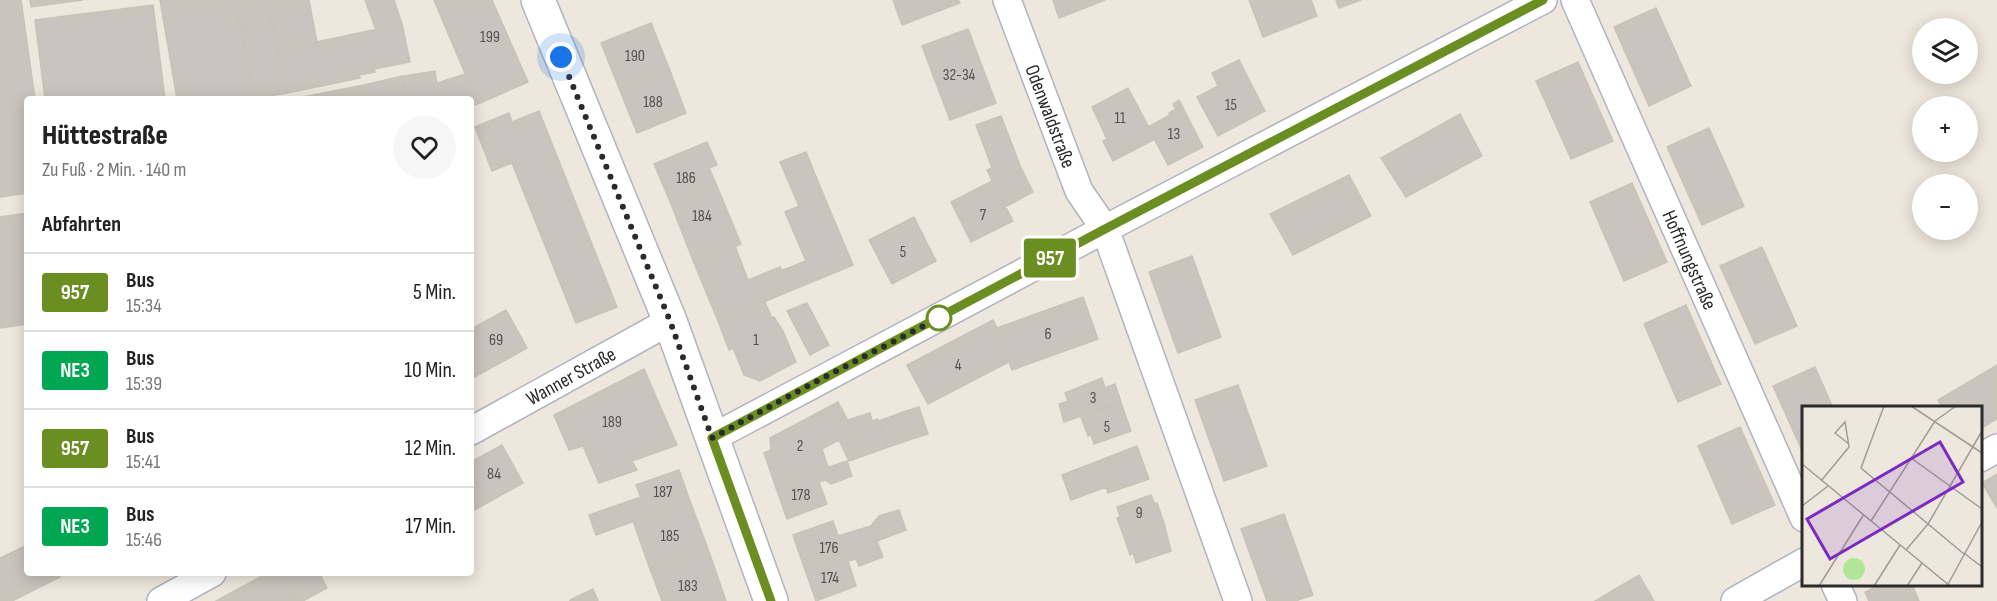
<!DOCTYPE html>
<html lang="de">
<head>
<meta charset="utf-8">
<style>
	:root { --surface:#fff; --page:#f6f6f6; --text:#222; --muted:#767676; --line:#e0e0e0 }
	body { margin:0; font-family:"Sofia Sans Condensed",sans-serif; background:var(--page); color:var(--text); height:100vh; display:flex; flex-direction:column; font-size:22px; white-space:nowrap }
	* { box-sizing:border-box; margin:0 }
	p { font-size:20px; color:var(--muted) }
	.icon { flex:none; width:33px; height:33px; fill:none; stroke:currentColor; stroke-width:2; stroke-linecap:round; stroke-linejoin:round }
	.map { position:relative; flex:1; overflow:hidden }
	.panel { position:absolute; left:24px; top:96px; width:450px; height:480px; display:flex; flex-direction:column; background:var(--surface); border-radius:6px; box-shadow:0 3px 15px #0003 }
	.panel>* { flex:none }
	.badge { padding:0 12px; border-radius:4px; font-size:21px; line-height:39px }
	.buttons { position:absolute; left:1912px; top:18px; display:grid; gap:12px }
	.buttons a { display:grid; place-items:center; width:66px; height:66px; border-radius:50%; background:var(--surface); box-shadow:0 3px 15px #0003; font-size:30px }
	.you { position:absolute; width:30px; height:30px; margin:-15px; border:4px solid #fff; border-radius:50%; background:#1a73e8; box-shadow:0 0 0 9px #1a73e833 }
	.map>.badge { position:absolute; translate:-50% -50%; box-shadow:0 0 0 3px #fff }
	h2 { padding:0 18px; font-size:22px; line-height:54px }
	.round { display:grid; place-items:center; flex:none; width:63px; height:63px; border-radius:32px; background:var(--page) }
	.headline { display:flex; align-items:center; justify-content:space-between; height:102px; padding:0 18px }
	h1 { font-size:28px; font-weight:800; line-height:45px }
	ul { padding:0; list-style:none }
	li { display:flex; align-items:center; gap:18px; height:78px; padding:0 18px; border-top:2px solid var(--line) }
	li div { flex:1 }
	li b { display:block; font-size:22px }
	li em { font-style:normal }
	li .badge { min-width:66px; font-weight:700; text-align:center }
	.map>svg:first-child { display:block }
	.building { fill:#c9c4bd; stroke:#c9c3b7; stroke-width:1.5 }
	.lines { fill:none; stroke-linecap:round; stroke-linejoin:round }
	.minor-casing { stroke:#b1b3bf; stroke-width:30 }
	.tertiary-casing { stroke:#b1b3bf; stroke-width:36 }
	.minor { stroke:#fff; stroke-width:27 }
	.tertiary { stroke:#fff; stroke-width:33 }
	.line-casing { stroke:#fff; stroke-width:14 }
	.line { stroke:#6b8e23; stroke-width:9 }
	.walk { stroke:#2b2b2b; stroke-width:6; stroke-dasharray:0 10.8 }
	.stop-dot { fill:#fff; stroke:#6b8e23; stroke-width:3 }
	.labels { text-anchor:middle; stroke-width:4.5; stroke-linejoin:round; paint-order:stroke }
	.number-label { font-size:16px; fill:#525150 }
	.street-label { font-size:20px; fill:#2b2b2b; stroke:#fff }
	.inset-road { fill:none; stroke:#a09c96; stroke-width:1.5 }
	.view { fill:#7b2cbf; fill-opacity:0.15; stroke:#7b2cbf; stroke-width:3 }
	.inset-edge { fill:none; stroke:#2b2b2b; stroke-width:3 }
</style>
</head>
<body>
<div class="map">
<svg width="1997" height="601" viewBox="0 0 1997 601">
	<rect width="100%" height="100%" fill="#eee7dd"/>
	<path class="building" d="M0 0H21L35 99H27V193L0 197Z
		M30 0H83L31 7Z
		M160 0H236L253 99H177Z
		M236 0H266L272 24 241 30Z
		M266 0H309L317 42 278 50Z
		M365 0H394L402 24 376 30Z
		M434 0H492L528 82 478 104Z
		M893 0H958L960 3 902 25Z
		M1053 0H1105L1059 18Z
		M1249 0H1311L1317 16 1263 37Z
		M1336 0H1361L1339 8Z
		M153 5 165 99H45L35 20Z
		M1656 8 1691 86 1649 106 1614 27Z
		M651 23 669 68 619 88 601 43Z
		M272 24 287 93 253 99 241 30Z
		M402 24 410 62 374 69 375 72 359 75 360 78 287 93 278 50Z
		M968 29 996 103 950 120 922 46Z
		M1239 60 1265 111 1218 136 1197 97 1218 86 1212 73Z
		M1578 62 1613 141 1571 159 1536 81Z
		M669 68 686 113 637 133 619 88Z
		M435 71 439 99H407L403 76Z
		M466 74 478 104 471 106V99H439L437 83Z
		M403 76 407 99H362L359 86Z
		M359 86 362 99H293Z
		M1128 88 1155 139 1113 161 1103 141 1107 139 1092 107Z
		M1179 100 1203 147 1168 165 1148 127 1170 115 1169 113 1176 109 1173 104Z
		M539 111 617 307 576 323 512 163 492 171 475 127 509 113 512 122Z
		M1460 114 1482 156 1406 197 1381 158Z
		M1001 116 1021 168 1009 176 1002 162 992 168 976 125Z
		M1709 128 1744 206 1702 225 1667 147Z
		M707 142 717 165 709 168 717 186 671 204 654 164Z
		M806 152 824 196 799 206 780 162Z
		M1002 162 1009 176 1021 168 1033 192 1005 207 987 170Z
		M1349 175 1371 216 1293 255 1270 214Z
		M992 181 1013 221 971 242 951 202Z
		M1632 183 1667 262 1624 281 1590 202Z
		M717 186 741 244 694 263 671 204Z
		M824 196 853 265 790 291 781 271 806 261 785 212Z
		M27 213V324L0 328V217Z
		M914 217 936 261 892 284 869 240Z
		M735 246 748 280 780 267 790 291 718 321 694 263Z
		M1762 247 1797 326 1755 344 1720 266Z
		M1192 256 1221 337 1178 353 1149 272Z
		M1083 297 1098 339 1012 370 997 328Z
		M765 302 772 318 774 317 783 331 796 362 760 381 744 375 733 348 729 350 718 321Z
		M807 303 829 345 810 355 787 311Z
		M1686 305 1721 384 1678 402 1644 324Z
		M506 310 527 348 471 379V329Z
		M993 320 997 328 1009 362 928 404 907 365Z
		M1997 365V419L1980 429V408H1942L1938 400Z
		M1815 367 1833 408H1804V455L1773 386Z
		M644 369 677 445 632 461 637 470 599 483 583 446 569 450 554 415Z
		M1102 378 1105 388 1115 384 1121 402 1064 422 1059 404 1068 401 1065 393Z
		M1238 385 1267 466 1224 481 1195 400Z
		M838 402 854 432 822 449 828 467 775 485 764 453 771 450 770 438Z
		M1121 403 1131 431 1094 444 1091 435 1088 436 1081 417Z
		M919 407 928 434 915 438 906 411Z
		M906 411 915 438 888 447 879 421Z
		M870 413 872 421 878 419 888 447 849 461 839 440 854 432 848 420Z
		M1740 427 1775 505 1732 524 1698 446Z
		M502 445 523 483 471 512V462Z
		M1137 446 1149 479 1108 493 1106 487 1071 500 1062 475Z
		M847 461 852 476 831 484 825 480 819 482 827 504 787 519 775 485Z
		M679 470 690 501 648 516 636 485Z
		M1997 474V508L1982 483Z
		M1151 495 1155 504 1157 503 1164 523 1124 537 1117 518 1120 517 1117 507Z
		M641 497 648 516 596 535 589 515Z
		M690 501 708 549 650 569 633 521Z
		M899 510 906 530 877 541 871 526 879 516Z
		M1284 514 1313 595 1295 601H1267L1241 529Z
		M833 521 838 536 871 526 877 541 804 567 793 535Z
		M1164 523 1171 551 1136 563 1133 553 1130 555 1124 537Z
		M877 541 883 557 859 566 856 559 848 561 856 586 816 601 804 567Z
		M27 545V573H58L60 577 12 601H0V558Z
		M708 549 726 601H662L650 569Z
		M268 573H279L294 601H239L234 591Z
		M279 573H319L327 588 303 601H294Z
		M1639 575 1654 601H1595Z
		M1881 584H1912L1919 601H1869L1865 592Z
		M593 589 598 601H570V600Z
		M234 591 239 601H216Z"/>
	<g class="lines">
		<g class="minor-casing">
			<g id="minor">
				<path id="s1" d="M1007 0 1079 191 1105 229 1238 601"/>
				<path id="s2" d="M1575 0 1804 518"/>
				<path id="s3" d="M471 431 670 321"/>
				<path d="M712 438 1105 229 1543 0"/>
				<path d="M1980 458 1997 448"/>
				<path d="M1835 584 1843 601"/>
				<path d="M161 601 212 573"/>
				<path d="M1735 601 1804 562"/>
			</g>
		</g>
		<g class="tertiary-casing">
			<path id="tertiary" d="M538 0 670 321 771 601"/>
		</g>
		<use href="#minor" class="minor"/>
		<use href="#tertiary" class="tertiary"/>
	</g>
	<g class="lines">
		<g class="line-casing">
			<path id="line" d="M771 601 712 438 1105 229 1543 0"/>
		</g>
		<use href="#line" class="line"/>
		<path class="walk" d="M561 57 670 321 712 438 819 380 939 318"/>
	</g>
	<circle class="stop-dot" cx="939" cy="318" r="12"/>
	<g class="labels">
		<g class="number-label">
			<text x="490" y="42">199</text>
			<text x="635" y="61">190</text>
			<text x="959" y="80">32-34</text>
			<text x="653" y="107">188</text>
			<text x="1231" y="110">15</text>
			<text x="1120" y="123">11</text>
			<text x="1174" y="139">13</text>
			<text x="686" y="183">186</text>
			<text x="983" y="220">7</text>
			<text x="702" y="221">184</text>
			<text x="903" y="257">5</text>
			<text x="1048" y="339">6</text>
			<text x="496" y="345">69</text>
			<text x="756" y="345">1</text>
			<text x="958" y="370">4</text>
			<text x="1093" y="403">3</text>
			<text x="612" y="427">189</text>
			<text x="1107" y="432">5</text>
			<text x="800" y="451">2</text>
			<text x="494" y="479">84</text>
			<text x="663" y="497">187</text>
			<text x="801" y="500">178</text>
			<text x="1139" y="518">9</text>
			<text x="670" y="541">185</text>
			<text x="829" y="553">176</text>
			<text x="830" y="583">174</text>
			<text x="688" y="591">183</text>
		</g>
		<g class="street-label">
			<text dy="7" stroke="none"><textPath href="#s1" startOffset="124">Odenwaldstraße</textPath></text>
			<text dy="7" stroke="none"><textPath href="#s2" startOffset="284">Hoffnungstraße</textPath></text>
			<text dy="7" stroke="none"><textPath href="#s3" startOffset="114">Wanner Straße</textPath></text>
		</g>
	</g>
	<g transform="translate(1802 406)">
		<rect width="180" height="180" fill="#eee7dd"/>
		<path d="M41 163a11 11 0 1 1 22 0a11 11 0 1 1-22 0Z" fill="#b1e698"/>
		<path class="inset-road" d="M82 0 59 62 162 148M109 0 180 47M109 52 180 103M0 58 148 180M19 75 47 41 43 16 33 27 47 38M0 100 26 80M69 115 133 15 154 0M104 144 126 118 180 25M162 147 180 161M17 180 62 108M72 180 98 139M105 180 120 157M145 180 180 116"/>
		<path class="view" d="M138 36 161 76 28 153 5 113Z"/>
		<rect width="180" height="180" class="inset-edge"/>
	</g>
</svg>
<div class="buttons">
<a><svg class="icon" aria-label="layers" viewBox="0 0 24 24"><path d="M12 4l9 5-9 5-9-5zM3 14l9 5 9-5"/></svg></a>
<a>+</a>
<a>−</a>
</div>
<div class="you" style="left:561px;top:57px"></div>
<b class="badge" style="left:1050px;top:258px;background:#6b8e23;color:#fff">957</b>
<section class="panel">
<div class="headline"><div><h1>Hüttestraße</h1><p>Zu Fuß · 2 Min. · 140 m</p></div><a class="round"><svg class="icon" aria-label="heart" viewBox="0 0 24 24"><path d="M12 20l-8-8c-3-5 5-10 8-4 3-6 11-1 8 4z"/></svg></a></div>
<h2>Abfahrten</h2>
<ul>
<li><span class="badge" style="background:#6b8e23;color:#fff">957</span><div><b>Bus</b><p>15:34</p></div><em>5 Min.</em></li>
<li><span class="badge" style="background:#00a651;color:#fff">NE3</span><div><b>Bus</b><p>15:39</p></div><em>10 Min.</em></li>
<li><span class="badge" style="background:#6b8e23;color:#fff">957</span><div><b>Bus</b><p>15:41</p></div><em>12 Min.</em></li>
<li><span class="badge" style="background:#00a651;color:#fff">NE3</span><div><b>Bus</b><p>15:46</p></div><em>17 Min.</em></li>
</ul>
</section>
</div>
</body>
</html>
